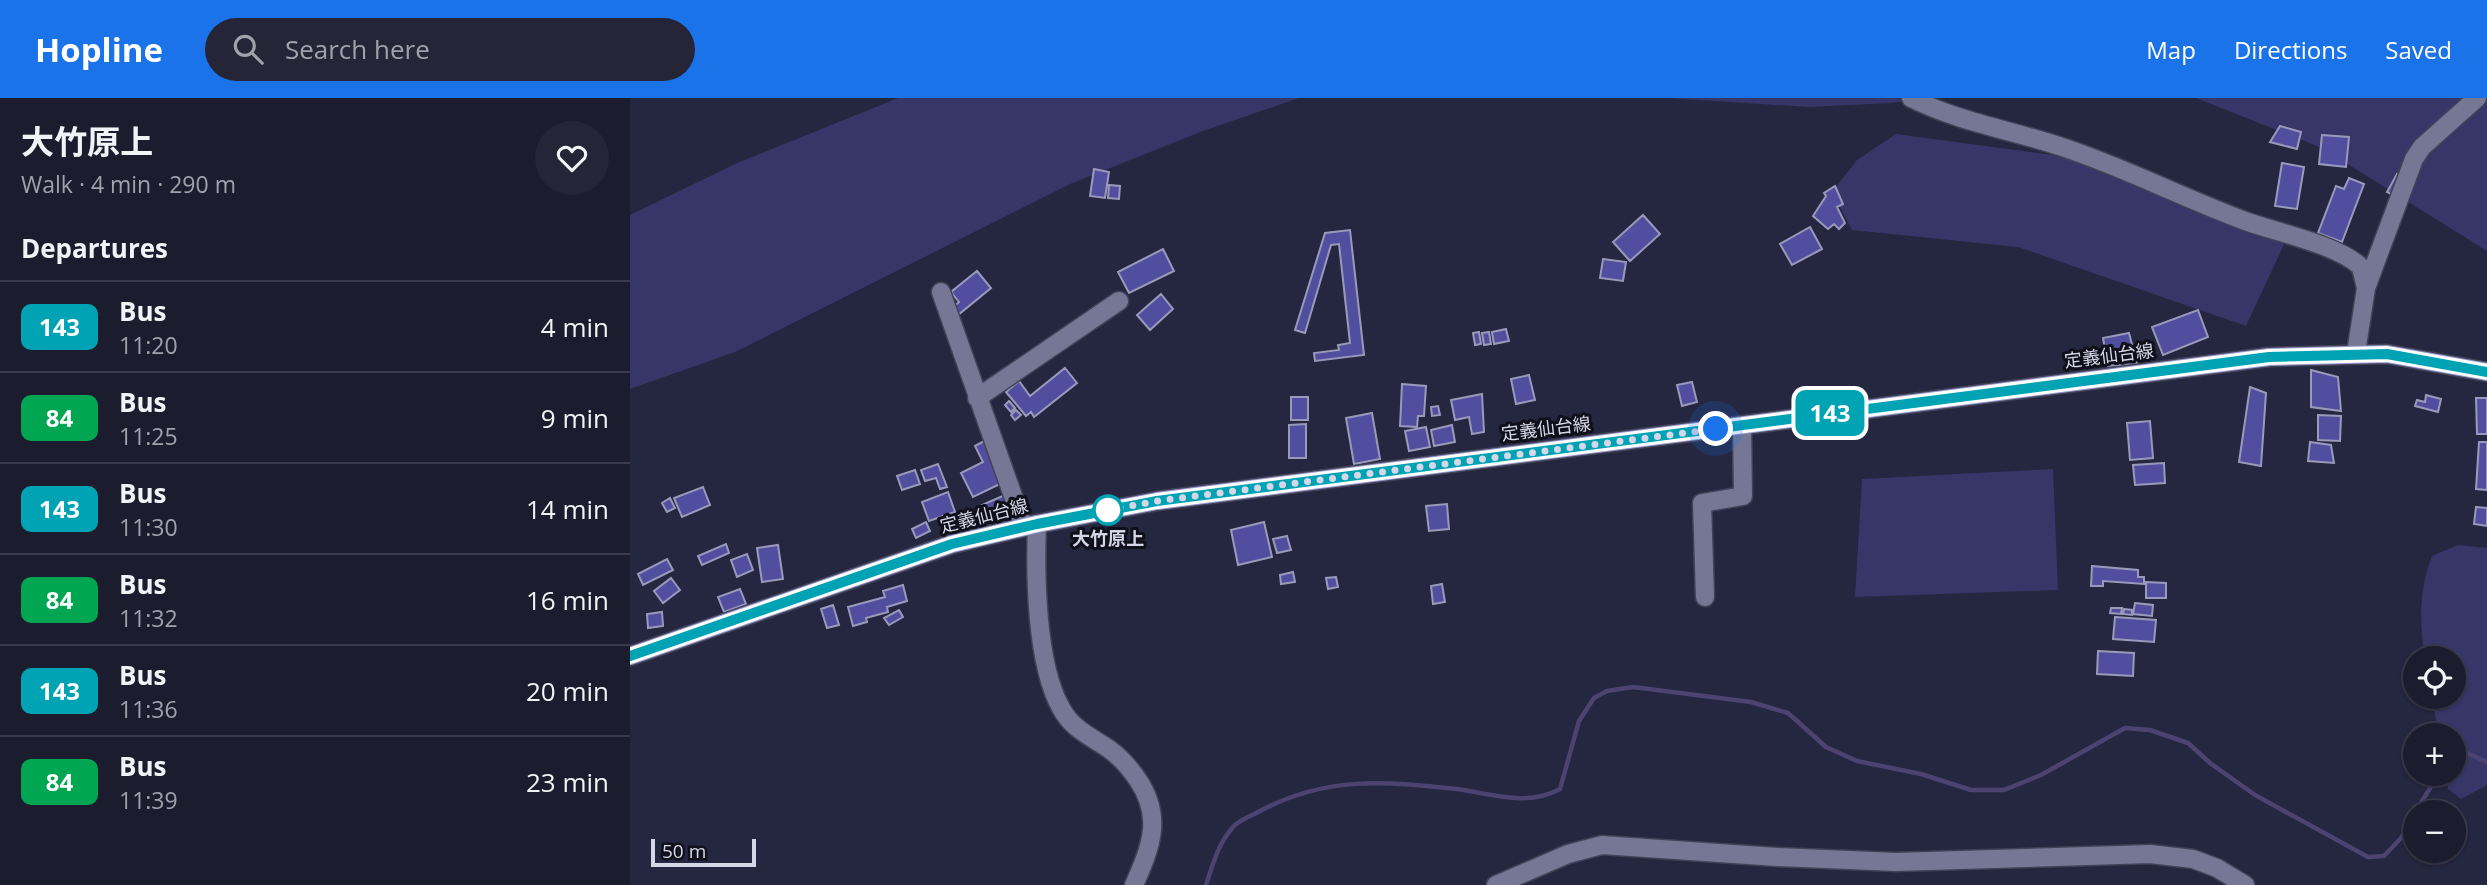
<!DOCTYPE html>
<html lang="en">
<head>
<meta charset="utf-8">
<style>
	:root { --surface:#1c1c2f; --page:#252537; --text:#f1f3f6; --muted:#a0a1aa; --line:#3a3a4b; --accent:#1a73e8 }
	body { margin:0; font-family:"Open Sans","Noto Sans JP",sans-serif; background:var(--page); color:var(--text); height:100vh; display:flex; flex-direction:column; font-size:26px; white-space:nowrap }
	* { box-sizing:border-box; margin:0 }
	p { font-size:23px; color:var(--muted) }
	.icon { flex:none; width:38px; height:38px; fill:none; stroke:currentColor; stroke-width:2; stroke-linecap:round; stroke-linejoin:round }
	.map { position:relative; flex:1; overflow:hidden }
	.drawer { display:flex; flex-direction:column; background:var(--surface); width:630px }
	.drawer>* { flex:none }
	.badge { padding:0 14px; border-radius:10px; font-size:24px; line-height:46px }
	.tools { position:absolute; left:1773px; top:548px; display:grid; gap:14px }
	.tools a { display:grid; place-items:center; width:63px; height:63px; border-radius:50%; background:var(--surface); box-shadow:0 2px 5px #0004,0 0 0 2px var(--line); font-size:35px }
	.scale { position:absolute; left:21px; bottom:18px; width:105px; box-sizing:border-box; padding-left:7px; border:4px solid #d5d6e7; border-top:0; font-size:19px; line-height:24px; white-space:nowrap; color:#d5d6e7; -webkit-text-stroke:5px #10101b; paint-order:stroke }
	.you { position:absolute; width:35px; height:35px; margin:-18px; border:5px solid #fff; border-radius:50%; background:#1a73e8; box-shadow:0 0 0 10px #1a73e833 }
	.map>.badge { position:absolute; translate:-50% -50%; box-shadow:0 0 0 4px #fff }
	h2 { padding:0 21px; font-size:26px; line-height:63px }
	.round { display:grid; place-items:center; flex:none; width:74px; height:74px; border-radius:37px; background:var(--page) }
	.summary { display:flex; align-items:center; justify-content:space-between; height:119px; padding:0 21px }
	h1 { font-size:33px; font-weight:700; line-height:52px }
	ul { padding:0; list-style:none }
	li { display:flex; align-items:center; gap:21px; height:91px; padding:0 21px; border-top:2px solid var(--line) }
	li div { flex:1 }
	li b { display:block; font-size:26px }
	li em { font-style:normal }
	li .badge { min-width:77px; font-weight:700; text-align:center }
	header { display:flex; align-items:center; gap:42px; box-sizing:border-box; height:98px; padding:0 35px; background:var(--accent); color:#fff }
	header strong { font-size:33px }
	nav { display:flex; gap:38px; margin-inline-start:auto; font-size:24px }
	.search { width:490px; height:63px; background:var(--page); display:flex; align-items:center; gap:18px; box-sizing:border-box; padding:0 24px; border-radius:38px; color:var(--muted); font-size:26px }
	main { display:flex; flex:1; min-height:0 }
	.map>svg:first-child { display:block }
	.green { fill:#383668 }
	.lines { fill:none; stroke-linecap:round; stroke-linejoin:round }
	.stream { stroke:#4c4371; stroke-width:4.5 }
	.building { fill:#524e9f; stroke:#999aba; stroke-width:2 }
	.minor-casing { stroke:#424257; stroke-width:21 }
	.major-casing { stroke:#424257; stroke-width:21 }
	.minor { stroke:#757795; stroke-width:18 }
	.major { stroke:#9799cf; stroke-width:18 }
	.line-casing { stroke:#fff; stroke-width:16 }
	.line { stroke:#00a3b4; stroke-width:10 }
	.walk { stroke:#d5d6e7; stroke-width:7; stroke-dasharray:0 12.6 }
	.stop-dot { fill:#fff; stroke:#00a3b4; stroke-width:3.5 }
	.labels { text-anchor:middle; stroke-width:6; stroke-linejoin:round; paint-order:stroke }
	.street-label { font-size:18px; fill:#d5d6e7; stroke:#10101b }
	.stop-label { font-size:18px; font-weight:bold; fill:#d5d6e7; stroke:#10101b }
</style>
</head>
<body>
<header>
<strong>Hopline</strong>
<div class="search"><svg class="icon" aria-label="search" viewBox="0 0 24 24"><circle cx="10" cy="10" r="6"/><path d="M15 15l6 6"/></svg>Search here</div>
<nav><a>Map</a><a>Directions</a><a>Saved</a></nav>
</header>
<main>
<section class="drawer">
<div class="summary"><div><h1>大竹原上</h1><p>Walk · 4 min · 290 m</p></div><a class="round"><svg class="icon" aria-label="heart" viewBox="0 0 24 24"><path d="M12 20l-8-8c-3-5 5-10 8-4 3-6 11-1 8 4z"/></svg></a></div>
<h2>Departures</h2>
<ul>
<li><span class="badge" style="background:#00a3b4;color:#fff">143</span><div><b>Bus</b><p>11:20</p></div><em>4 min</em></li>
<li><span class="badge" style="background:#00a651;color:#fff">84</span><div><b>Bus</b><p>11:25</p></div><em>9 min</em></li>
<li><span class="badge" style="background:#00a3b4;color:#fff">143</span><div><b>Bus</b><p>11:30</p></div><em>14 min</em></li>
<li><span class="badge" style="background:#00a651;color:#fff">84</span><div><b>Bus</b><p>11:32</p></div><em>16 min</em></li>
<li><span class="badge" style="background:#00a3b4;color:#fff">143</span><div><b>Bus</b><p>11:36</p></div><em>20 min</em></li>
<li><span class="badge" style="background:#00a651;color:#fff">84</span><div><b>Bus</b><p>11:39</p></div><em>23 min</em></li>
</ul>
</section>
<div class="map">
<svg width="1857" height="787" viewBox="0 0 1857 787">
	<rect width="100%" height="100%" fill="#25263f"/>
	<path class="green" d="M268 0H669L573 33 440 86 105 254 0 291V117L105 66Z
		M1037 0H1297L1261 5 1179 9Z
		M1566 0H1857V153L1692 50Z
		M1266 36 1437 59 1657 140 1616 228 1388 149 1222 132 1202 94 1227 62Z
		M1423 371 1428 492 1225 499 1232 381Z
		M1828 447 1857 450V687L1831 701 1818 691 1816 676H1824V637H1809L1802 599 1824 598V560H1795C1789 525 1789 491 1802 458Z"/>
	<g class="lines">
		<path class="stream" d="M1824 663 1837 655 1857 664
			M1785 714 1809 676
			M576 787C583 766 588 746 603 729 609 722 621 718 630 713 696 678 754 683 827 691 862 696 897 709 930 691L949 623 964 600 977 593 1003 589 1121 604 1158 615 1196 649 1227 663 1291 676 1341 692H1374L1411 677 1495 630 1520 632 1558 645 1580 665 1625 697 1738 759 1754 758 1771 740 1785 715"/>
	</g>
	<path class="building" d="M1650 28 1671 34 1667 51 1640 44Z
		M1692 37 1719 39 1716 69 1689 66Z
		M1652 65 1674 69 1667 111 1645 108Z
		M464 71 479 74 475 100 460 98Z
		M1767 76 1773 79 1763 97 1757 94Z
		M1719 80 1734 86 1712 144 1688 135 1706 88 1714 91Z
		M479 87 490 88 489 101 478 100Z
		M1205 88 1213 106 1207 109 1215 125 1209 131 1204 126 1198 131 1183 118 1196 98 1194 95Z
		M1013 117 1030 136 1000 163 983 144Z
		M1180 129 1192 151 1162 167 1150 146Z
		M720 132 734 257 685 263 684 255 709 252 708 247 720 245 709 146 701 147 675 235 665 232 695 135Z
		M533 151 544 173 499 195 488 174Z
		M973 161 996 164 993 183 970 180Z
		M347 173 361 190 328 217 322 210 329 204 321 194Z
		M531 196 543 211 520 232 507 217Z
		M1568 212 1578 239 1533 257 1522 229Z
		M876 231 879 243 864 246 862 234Z
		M849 234 851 246 845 247 843 235Z
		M859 234 861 246 854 247 852 235Z
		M1499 235 1507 266 1478 268 1473 240Z
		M435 270 447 285 404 319 401 314 396 318 376 294 389 283 400 298Z
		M1681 272 1708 279 1711 313 1681 309Z
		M899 277 905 302 886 306 881 281Z
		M1062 284 1067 304 1052 308 1047 287Z
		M772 286 796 288 794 318H788L787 329 770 328Z
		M1620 289 1636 295 1631 368 1609 364Z
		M852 296 854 334 842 336 839 319 825 322 821 302Z
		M1796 297 1811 301 1808 314 1785 308 1787 302 1795 304Z
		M661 299H678V322H661Z
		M1846 300H1857V336H1847Z
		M379 303 385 310 381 314 375 307Z
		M808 308 810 317 802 318 801 309Z
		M386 312 391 317 385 322 381 317Z
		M742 315 750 361 724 366 716 320Z
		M1688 317 1711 318 1710 343 1688 342Z
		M1520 323 1523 360 1500 362 1497 325Z
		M676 326V360H659V327Z
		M822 327 825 344 804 348 801 332Z
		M796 329 800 349 779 353 775 333Z
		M356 342 372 385 343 399 331 375 353 364 345 348Z
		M1680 344 1701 347 1704 365 1678 363Z
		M1849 344H1857V392L1846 391Z
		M1534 365 1535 385 1505 387 1503 367Z
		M308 366 317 389 310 391 306 380 295 383 291 372Z
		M285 372 290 386 272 392 267 378Z
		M73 389 80 407 52 419 44 400Z
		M318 394 325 414 299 423 292 404Z
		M377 396 384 412 359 423 352 407Z
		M40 400 45 410 37 414 32 405Z
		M817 406 819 431 799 433 796 408Z
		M1846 409 1857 410V428L1844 426Z
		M296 424 300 433 286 440 282 431Z
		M634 424 642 459 608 467 601 432Z
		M657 438 661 452 647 455 643 441Z
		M96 446 99 455 72 467 68 458Z
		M148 447 153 481 132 484 127 450Z
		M117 456 123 472 107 479 101 462Z
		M37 461 43 472 13 487 8 476Z
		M1462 468 1508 472V479H1514V486L1473 483V488H1461Z
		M663 474 665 484 651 486 650 477Z
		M706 479 708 489 698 491 696 480Z
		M41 480 50 492 33 505 24 493Z
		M1516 484 1536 485V500H1516Z
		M812 486 815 504 803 506 801 488Z
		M273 487 277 503 257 509 258 514 236 520 237 524 223 528 218 509 255 499 253 493Z
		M110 491 116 506 94 514 88 499Z
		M1505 505 1523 507 1522 518 1503 516Z
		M203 507 209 527 197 530 191 511Z
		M1481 510H1492L1491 516 1480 515Z
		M1494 511 1502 512V517L1493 516Z
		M269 512 273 519 259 527 254 520Z
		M32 514 33 528 18 530 17 516Z
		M1485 519 1526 522 1524 544 1483 541Z
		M1468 553 1504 555 1503 578 1467 576Z"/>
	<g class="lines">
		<g class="minor-casing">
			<path id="minor" d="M1281 0C1329 24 1381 32 1432 49 1496 70 1555 101 1618 124 1649 135 1708 147 1731 169L1736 190
				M311 194 394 429
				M1726 255 1736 190 1784 61 1792 49 1847 0
				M347 300 489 203
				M407 426C405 476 406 566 431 610 442 631 460 638 479 651 490 659 500 670 508 682 533 719 521 749 504 787
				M1075 499 1072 405 1113 398 1112 328
				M866 787 938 756 972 747 1147 759 1266 764 1520 756 1563 761 1587 770 1615 787"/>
		</g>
		<g class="major-casing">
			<path id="major" d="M0 558 322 446 407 426 527 403 1639 259 1757 256 1857 274"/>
		</g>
		<use href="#minor" class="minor"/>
		<use href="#major" class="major"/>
	</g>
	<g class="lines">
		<g class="line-casing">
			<path id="line" d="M0 558 322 446 407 426 527 403 1639 259 1757 256 1857 274"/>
		</g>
		<use href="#line" class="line"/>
		<path class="walk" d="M478 412 527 403 1086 331"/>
	</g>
	<circle class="stop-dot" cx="478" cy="412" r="14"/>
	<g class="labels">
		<g class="street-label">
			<text transform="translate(1479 258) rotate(-7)" y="6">定義仙台線</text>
			<text transform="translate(916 331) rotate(-7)" y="6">定義仙台線</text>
			<text transform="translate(354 418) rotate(-14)" y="6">定義仙台線</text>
		</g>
		<g class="stop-label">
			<text x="478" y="447">大竹原上</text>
		</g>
	</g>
</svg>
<div class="tools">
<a><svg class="icon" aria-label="locate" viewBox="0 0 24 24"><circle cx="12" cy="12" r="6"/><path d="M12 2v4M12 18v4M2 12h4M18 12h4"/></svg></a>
<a>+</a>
<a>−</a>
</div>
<div class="scale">50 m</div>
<div class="you" style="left:1086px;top:331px"></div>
<b class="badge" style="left:1200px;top:315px;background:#00a3b4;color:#fff">143</b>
</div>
</main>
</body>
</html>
